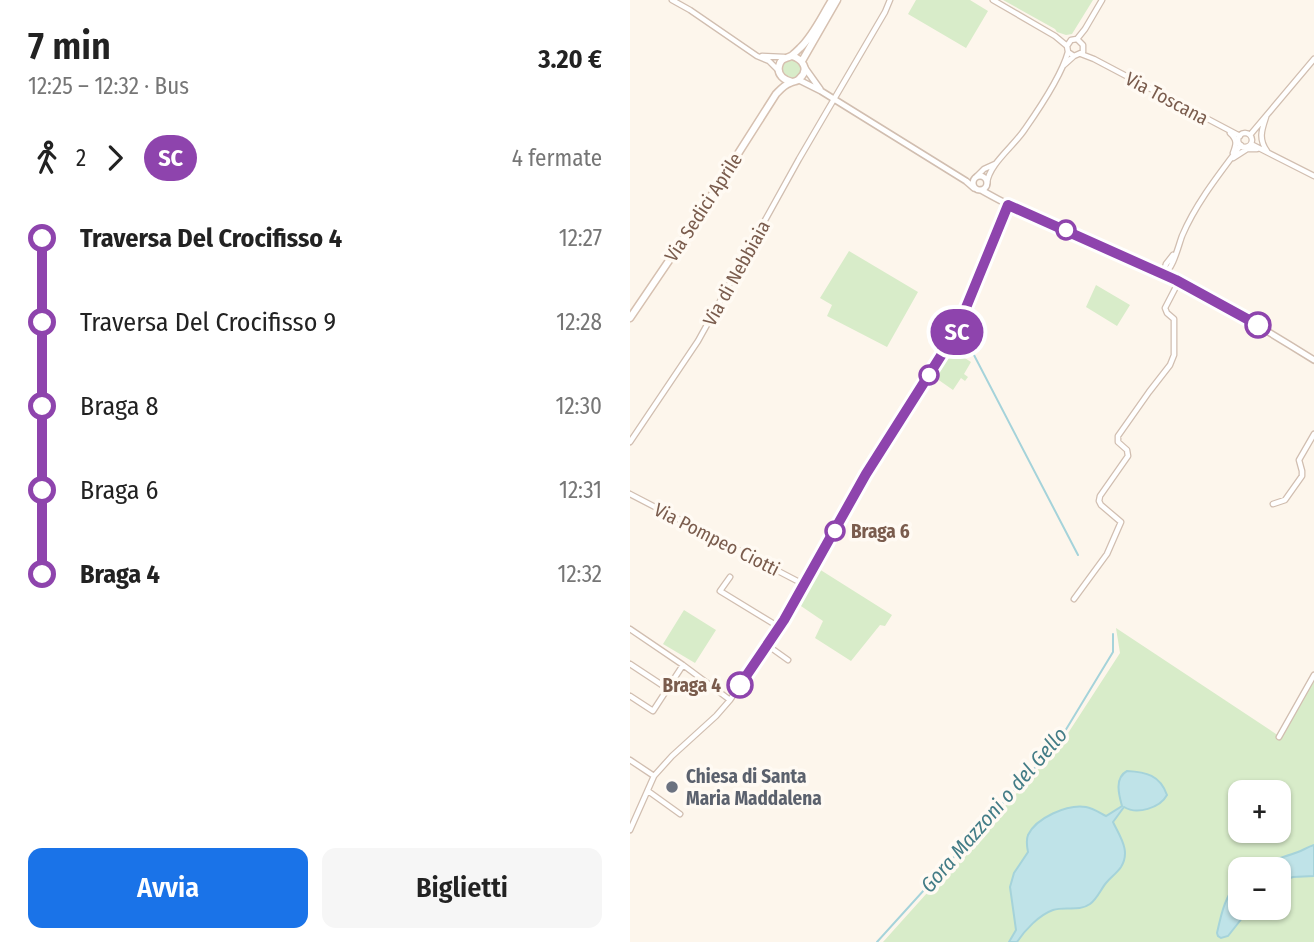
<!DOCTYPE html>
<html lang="it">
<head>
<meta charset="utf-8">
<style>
	:root { --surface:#fff; --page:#f6f6f6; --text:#222; --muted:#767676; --accent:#1a73e8 }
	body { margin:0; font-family:"Fira Sans Condensed",sans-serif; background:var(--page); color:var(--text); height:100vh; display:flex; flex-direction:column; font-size:26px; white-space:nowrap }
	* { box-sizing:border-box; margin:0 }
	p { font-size:23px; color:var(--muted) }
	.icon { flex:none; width:38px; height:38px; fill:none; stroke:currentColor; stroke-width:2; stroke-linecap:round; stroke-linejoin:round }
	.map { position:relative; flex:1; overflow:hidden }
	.drawer { display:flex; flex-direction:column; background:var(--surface); width:630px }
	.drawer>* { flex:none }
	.badge { padding:0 14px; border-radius:23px; font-size:24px; line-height:46px }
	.tools { position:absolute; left:598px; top:780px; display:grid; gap:14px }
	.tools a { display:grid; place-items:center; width:63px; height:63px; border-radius:14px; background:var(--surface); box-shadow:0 2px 5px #0004; font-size:35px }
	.map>.badge { position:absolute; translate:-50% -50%; box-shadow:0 0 0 4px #fff }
	.legs { display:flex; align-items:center; gap:10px; height:77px; padding:0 28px; font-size:23px }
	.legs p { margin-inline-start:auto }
	.summary { display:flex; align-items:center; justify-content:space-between; height:119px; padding:0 28px }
	h1 { font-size:38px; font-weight:600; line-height:52px }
	.cta { display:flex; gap:14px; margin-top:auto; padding:14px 28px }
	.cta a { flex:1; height:80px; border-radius:14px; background:var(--accent); color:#fff; font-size:28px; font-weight:600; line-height:80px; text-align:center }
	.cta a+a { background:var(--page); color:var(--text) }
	ul { padding:0 28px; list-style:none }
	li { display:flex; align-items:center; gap:24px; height:84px; font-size:26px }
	li i { display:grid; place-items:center; width:10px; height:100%; margin:0 9px; background:currentColor }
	li i::after { content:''; width:18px; height:18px; margin:-9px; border:5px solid; border-radius:50%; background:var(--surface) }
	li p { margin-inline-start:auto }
	li:first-child i { background:linear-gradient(#0000 50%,currentColor 0) }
	li:last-child i { background:linear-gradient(currentColor 50%,#0000 0) }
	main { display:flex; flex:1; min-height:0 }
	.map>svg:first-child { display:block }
	.green { fill:#d8ecc9; fill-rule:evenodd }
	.water { fill:#bfe3e8; stroke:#a5d3da; stroke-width:2 }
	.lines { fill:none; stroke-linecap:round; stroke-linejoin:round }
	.stream { stroke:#a5d3da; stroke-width:2 }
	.minor-casing { stroke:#d1beb0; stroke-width:7 }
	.tertiary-casing { stroke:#d1beb0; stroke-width:8 }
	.secondary-casing { stroke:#d6c0b0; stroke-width:9 }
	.minor { stroke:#fff; stroke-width:4.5 }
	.tertiary { stroke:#fff; stroke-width:5 }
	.secondary { stroke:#fff; stroke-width:6 }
	.line-1-casing { stroke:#fff; stroke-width:16 }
	.line-1 { stroke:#8e44ad; stroke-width:10 }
	.stop-1-dot { fill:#fff; stroke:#8e44ad; stroke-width:3.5 }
	.worship-dot { fill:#6b7280; stroke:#fffaf3; stroke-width:2.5 }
	.labels { text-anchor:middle; stroke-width:7; stroke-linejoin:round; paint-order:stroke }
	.street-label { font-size:19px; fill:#7a5c4d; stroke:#fffaf3 }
	.stop-label { font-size:19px; font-weight:bold; fill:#7a5c4d; stroke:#fffaf3; text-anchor:start }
	.worship-label { font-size:19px; font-weight:bold; fill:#5b616d; stroke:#fffaf3; text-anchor:start }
	.water-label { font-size:21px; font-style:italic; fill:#437c86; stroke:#fffaf3 }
</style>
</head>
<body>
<main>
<section class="drawer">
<div class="summary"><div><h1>7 min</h1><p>12:25 – 12:32 · Bus</p></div><b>3.20 €</b></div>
<div class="legs"><svg class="icon" aria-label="walk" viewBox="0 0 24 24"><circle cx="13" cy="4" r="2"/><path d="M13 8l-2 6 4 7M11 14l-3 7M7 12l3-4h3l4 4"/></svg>2<svg class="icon" aria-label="forward" viewBox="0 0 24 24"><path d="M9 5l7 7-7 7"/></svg><b class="badge" style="background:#8e44ad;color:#fff">SC</b><p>4 fermate</p></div>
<ul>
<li><i style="color:#8e44ad"></i><b>Traversa Del Crocifisso 4</b><p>12:27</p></li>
<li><i style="color:#8e44ad"></i><span>Traversa Del Crocifisso 9</span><p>12:28</p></li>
<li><i style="color:#8e44ad"></i><span>Braga 8</span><p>12:30</p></li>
<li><i style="color:#8e44ad"></i><span>Braga 6</span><p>12:31</p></li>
<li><i style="color:#8e44ad"></i><b>Braga 4</b><p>12:32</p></li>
</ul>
<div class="cta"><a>Avvia</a><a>Biglietti</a></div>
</section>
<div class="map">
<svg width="684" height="942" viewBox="0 0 684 942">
	<rect width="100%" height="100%" fill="#fdf6ec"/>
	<path class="green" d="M286 0H340L358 11 336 48 278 14Z
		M373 0H463L442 34 436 35 427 32 425 29Z
		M151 69a10 10 0 1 1 20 0a10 10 0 1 1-20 0Z
		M219 251 288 292 257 347 197 316 202 305 190 298Z
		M466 285 500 305 487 326 456 307Z
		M321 349 341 362 334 374 338 377 335 381 331 378 323 390 303 376Z
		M189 569 262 615 255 626 250 625 221 661 185 638 193 621 168 604Z
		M54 610 86 630 65 663 33 644Z
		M486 628 649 736 684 680V942H253L431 744 490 653ZM611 793H649V831H611ZM611 870H649V908H611Z"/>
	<path class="water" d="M497 771C516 772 530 775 537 795 530 808 507 815 494 807L483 822C490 837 501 851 491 867 487 873 481 877 476 883 471 889 467 899 460 904 449 912 435 906 423 910 409 915 395 930 387 942H379L386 930 380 887 384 873 398 852C397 847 396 840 398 835 406 818 437 804 456 807 463 808 470 813 476 816L492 806C489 795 484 778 497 771Z
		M684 845V876L663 877 649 882V870H623C636 860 653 858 668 852 673 850 678 847 684 845Z
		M611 878V908H620L598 936 591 938 588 936 587 933C592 910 595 896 611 878Z"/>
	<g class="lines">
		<path class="stream" d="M332 332 448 555
			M247 942 429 741 483 652V634"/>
		<g class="minor-casing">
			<path id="minor" d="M42 0 60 10 127 56 139 61 148 70
				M363 0 425 36 437 46
				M447 39 455 29 472 0
				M451 54 464 59 610 136
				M132 56 154 57
				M434 65 444 56 453 52V45L447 39 441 40 437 46 438 52 444 56
				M636 117C632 129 628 139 637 151
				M600 133C608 140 606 145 603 153
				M608 140a7 7 0 1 1 14 0a7 7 0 1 1-14 0Z
				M620 135 684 59
				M621 144 684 176
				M603 158 617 149H627
				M347 176 354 169 365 164
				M357 183C359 164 384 146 395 129 409 109 432 74 438 52
				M533 274 536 264 543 255
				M534 274C543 269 548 247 552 236 566 203 590 173 611 145
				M0 442 68 341 169 159 255 12 260 0
				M0 494 175 585
				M643 504 655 500 672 476V471L669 460 684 434
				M100 577 90 591 149 627
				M444 599 477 554 491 522 471 505 469 501 470 496 498 456 497 450 488 442V436L519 392 540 365 544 355V319L537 313 535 308 549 281
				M0 629 53 665 100 700
				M137 645 158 660
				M0 664 38 689
				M0 696 23 711 53 665
				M649 737 684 675
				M0 760 24 776
				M18 791 50 814
				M0 830 24 776 42 756 86 716 100 700 154 620 236 474 326 333 378 205"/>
		</g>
		<g class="tertiary-casing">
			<path id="tertiary" d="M175 68 190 89
				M169 80 191 91 336 181 344 188
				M343 183a7 7 0 1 1 14 0a7 7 0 1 1-14 0Z
				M351 190C407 222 468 243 526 270 581 297 633 328 684 360"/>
		</g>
		<g class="secondary-casing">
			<path id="secondary" d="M172 61 207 0
				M162 82C154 80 147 75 149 66 151 58 155 59 161 56 162 56 169 49 170 48 183 36 192 16 202 0
				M0 318 55 237 146 94C150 90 154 85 160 83 165 80 166 83 170 78 180 69 172 59 162 56"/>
		</g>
		<use href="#minor" class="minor"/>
		<use href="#tertiary" class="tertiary"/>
		<use href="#secondary" class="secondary"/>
	</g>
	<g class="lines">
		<g class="line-1-casing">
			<path id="line-1" d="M110 685 154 620 236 474 326 332 378 205 546 280 628 325"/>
		</g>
		<use href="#line-1" class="line-1"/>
	</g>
	<g class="stop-1-dot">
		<circle cx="436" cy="230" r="9"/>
		<circle cx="628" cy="325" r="12"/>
		<circle cx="299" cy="375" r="9"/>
		<circle cx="205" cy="531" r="9"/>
		<circle cx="110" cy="685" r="12"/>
	</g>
	<circle class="worship-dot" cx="42" cy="787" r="7"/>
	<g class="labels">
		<g class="street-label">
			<text transform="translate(537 98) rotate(28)" y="7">Via Toscana</text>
			<text transform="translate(73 207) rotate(-57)" y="7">Via Sedici Aprile</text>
			<text transform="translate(106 273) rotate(-61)" y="7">Via di Nebbiaia</text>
			<text transform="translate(87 539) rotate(27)" y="7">Via Pompeo Ciotti</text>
		</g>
		<g class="stop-label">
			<text x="221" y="538">Braga 6</text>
			<text x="91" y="692" text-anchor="end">Braga 4</text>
		</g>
		<g class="worship-label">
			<text x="56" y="783">Chiesa di Santa<tspan x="56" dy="22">Maria Maddalena</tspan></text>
		</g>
		<g class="water-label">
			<text transform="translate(364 810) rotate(-49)" y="7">Gora Mazzoni o del Gello</text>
		</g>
	</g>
</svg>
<div class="tools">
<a>+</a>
<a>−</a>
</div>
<b class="badge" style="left:327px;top:332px;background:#8e44ad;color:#fff">SC</b>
</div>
</main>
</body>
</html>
